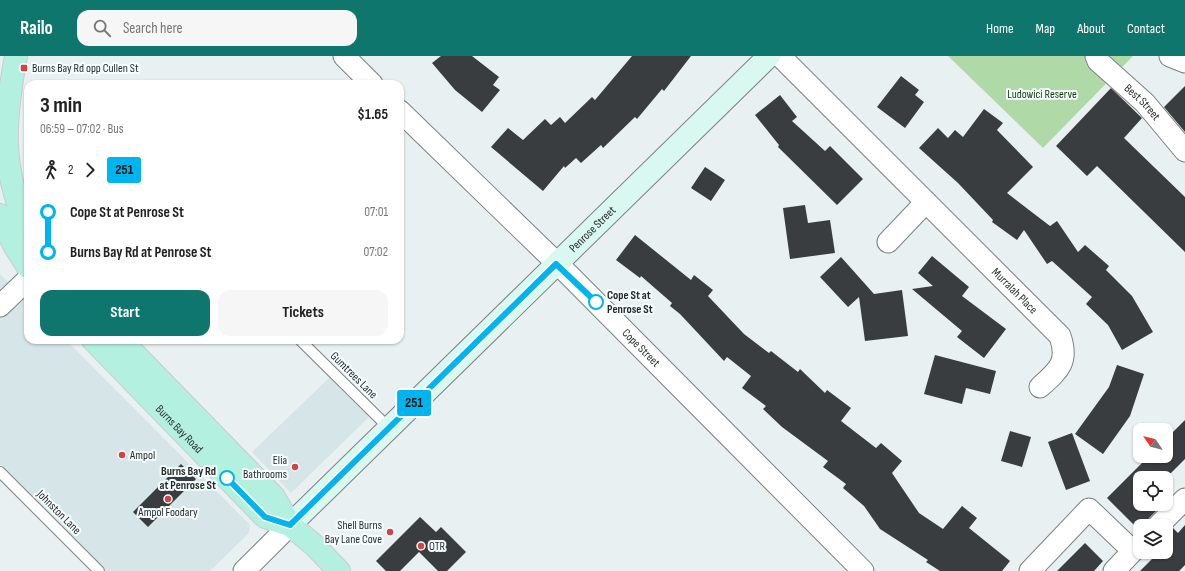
<!DOCTYPE html>
<html lang="en">
<head>
<meta charset="utf-8">
<style>
	:root { --surface:#fff; --page:#f6f6f6; --text:#222; --muted:#767676; --accent:#0f766e }
	body { margin:0; font-family:"Sofia Sans Condensed",sans-serif; background:var(--page); color:var(--text); height:100vh; display:flex; flex-direction:column; font-size:15px; white-space:nowrap }
	* { box-sizing:border-box; margin:0 }
	p { font-size:13px; color:var(--muted) }
	.icon { flex:none; width:22px; height:22px; fill:none; stroke:currentColor; stroke-width:2; stroke-linecap:round; stroke-linejoin:round }
	.map { position:relative; flex:1; overflow:hidden }
	.sheet { position:absolute; left:24px; top:24px; width:380px; height:264px; display:flex; flex-direction:column; background:var(--surface); border-radius:12px; box-shadow:0 1px 3px #0004 }
	.sheet>* { flex:none }
	.badge { padding:0 8px; border-radius:3px; font-size:14px; line-height:26px }
	.needle { width:26px; rotate:305deg }
	.fabs { position:absolute; left:1133px; top:367px; display:grid; gap:8px }
	.fabs a { display:grid; place-items:center; width:40px; height:40px; border-radius:8px; background:var(--surface); box-shadow:0 1px 3px #0004; font-size:20px }
	.map>.badge { position:absolute; translate:-50% -50%; box-shadow:0 0 0 2px #fff }
	.legs { display:flex; align-items:center; gap:6px; height:44px; padding:0 16px; font-size:13px }
	.legs p { margin-inline-start:auto }
	.overview { display:flex; align-items:center; justify-content:space-between; height:68px; padding:0 16px }
	h1 { font-size:22px; font-weight:700; line-height:30px }
	.action { display:flex; gap:8px; margin-top:auto; padding:8px 16px }
	.action a { flex:1; height:46px; border-radius:12px; background:var(--accent); color:#fff; font-size:16px; font-weight:700; line-height:46px; text-align:center }
	.action a+a { background:var(--page); color:var(--text) }
	ul { padding:0 16px; list-style:none }
	li { display:flex; align-items:center; gap:14px; height:40px; font-size:15px }
	li i { display:grid; place-items:center; width:6px; height:100%; margin:0 5px; background:currentColor }
	li i::after { content:''; width:10px; height:10px; margin:-5px; border:3px solid; border-radius:50%; background:var(--surface) }
	li p { margin-inline-start:auto }
	li:first-child i { background:linear-gradient(#0000 50%,currentColor 0) }
	li:last-child i { background:linear-gradient(currentColor 50%,#0000 0) }
	header { display:flex; align-items:center; gap:24px; box-sizing:border-box; height:56px; padding:0 20px; background:var(--accent); color:#fff }
	header strong { font-size:19px }
	nav { display:flex; gap:22px; margin-inline-start:auto; font-size:14px }
	.search { width:280px; height:36px; background:var(--page); display:flex; align-items:center; gap:10px; box-sizing:border-box; padding:0 14px; border-radius:12px; color:var(--muted); font-size:15px }
	.map>svg:first-child { display:block }
	.built { fill:#d5e5e8 }
	.green { fill:#afdaa7 }
	.building { fill:#393d40 }
	.lines { fill:none; stroke-linecap:round; stroke-linejoin:round }
	.service-casing { stroke:#7b8283; stroke-width:12 }
	.minor-casing { stroke:#7b8283; stroke-width:23 }
	.secondary-casing { stroke:#7b8283; stroke-width:24 }
	.primary-casing { stroke:#cbcccc; stroke-width:24 }
	.service { stroke:#fff; stroke-width:10 }
	.minor { stroke:#fff; stroke-width:21 }
	.secondary { stroke:#d9f8f0; stroke-width:22 }
	.primary { stroke:#b3f0e0; stroke-width:22 }
	.line-1-casing { stroke:#fff; stroke-width:9 }
	.line-1 { stroke:#00b5ef; stroke-width:6 }
	.poi-dot { fill:#d34346; stroke:#f7feff; stroke-width:1.5 }
	.stop-1-dot { fill:#fff; stroke:#00b5ef; stroke-width:2 }
	.labels { text-anchor:middle; stroke-width:4; stroke-linejoin:round; paint-order:stroke }
	.poi-label { font-size:12px; fill:#272a2a; stroke:#f7feff; text-anchor:start }
	.park-label { font-size:12px; fill:#0e3a05; stroke:#f7feff }
	.street-label { font-size:12px; fill:#272a2a; stroke:#f7feff }
	.stop-label { font-size:12px; font-weight:bold; fill:#272a2a; stroke:#f7feff; text-anchor:start }
</style>
</head>
<body>
<header>
<strong>Railo</strong>
<div class="search"><svg class="icon" aria-label="search" viewBox="0 0 24 24"><circle cx="10" cy="10" r="6"/><path d="M15 15l6 6"/></svg>Search here</div>
<nav><a>Home</a><a>Map</a><a>About</a><a>Contact</a></nav>
</header>
<div class="map">
<svg width="1185" height="515" viewBox="0 0 1185 515">
	<rect width="100%" height="100%" fill="#e9f0f2"/>
	<path class="built" d="M0 218 28 246V284H66L250 469 249 477 210 515H107L0 408Z
		M329 322 369 361 291 437 252 396Z"/>
	<path class="green" d="M948 0H1133L1043 92Z"/>
	<path class="building" d="M441 0H472L499 21 493 29 500 34 482 56 455 34 432 7Z
		M632 0H691L664 35 662 33 637 63 635 61 603 92 601 89 581 107 576 102 565 112 564 110 543 135 491 91 508 72 523 84 545 63 551 69 560 61 565 67 592 41 595 44Z
		M901 20 919 34 915 39 924 46 905 72 877 51Z
		M1185 30V76L1164 51Z
		M1111 32 1142 62 1124 82 1185 141V196L1097 110 1087 120 1056 90Z
		M780 39 797 61 792 65 825 95 830 90 863 123 837 149 778 91 779 89 755 59Z
		M984 53 1003 67 997 74 1033 111 1007 137 1050 170 1057 165 1078 196 1085 189 1109 210 1106 214 1132 240 1153 276 1122 294 1108 269 1086 248 1092 241 1052 205 1047 208 1024 174 1017 184 992 166 993 164 958 127 919 92 938 72 948 82 955 74 963 81Z
		M705 111 725 124 711 145 691 132Z
		M805 149 808 167 830 164 835 197 790 203 783 152Z
		M635 179 691 224 694 219 713 234 708 240 744 278 769 297 771 295 798 316 800 313 825 337 827 334 851 352 841 365 876 392 881 387 902 405 892 417 919 457 943 473 962 450 977 462 969 472 1010 505 1002 515H940L926 506 928 504 880 473 864 450 843 432 846 428 823 411 828 405 782 371 763 353 766 350 742 332 751 320 727 301 724 305 680 258 670 250 672 247 641 220 640 222 616 204Z
		M932 200 969 231 962 240 1006 273 984 302 957 281 962 275 912 233 933 230 918 217Z
		M841 201 874 238 902 234 908 280 865 285 859 241 848 251 820 221Z
		M935 299 996 315 990 338 966 332 962 348 924 338Z
		M1117 309 1144 318 1130 360 1103 398 1075 378 1109 331Z
		M1185 364V403L1166 422H1140V448H1149L1156 455 1149 462 1146 470H1140V475L1107 442 1149 400H1166V383Z
		M1010 375 1031 381 1022 411 1001 405Z
		M1072 377 1090 425 1066 434 1048 386Z
		M181 408 196 423 148 471 133 456Z
		M420 461 436 476 441 471 466 496 447 515H438L419 496 400 515H386L376 505Z
		M1185 469V509L1179 515H1140L1159 496H1166V479L1173 472 1178 477Z
		M1085 487 1103 505 1094 515H1057Z"/>
	<g class="lines">
		<g class="service-casing">
			<path id="service" d="M300 284 389 372
				M0 416 99 515"/>
		</g>
		<g class="minor-casing">
			<g id="minor">
				<path d="M344 0 372 28"/>
				<path id="s1" d="M780 0 1060 280C1069 306 1059 314 1040 331"/>
				<path id="s2" d="M1096 0 1098 5 1145 47 1185 95"/>
				<path d="M1170 0 1185 6"/>
				<path id="s3" d="M400 55 569 219 863 515"/>
				<path d="M888 186 926 146"/>
				<path d="M0 250 28 223"/>
				<path d="M1158 470 1185 443"/>
				<path d="M244 515 290 469"/>
				<path d="M1030 515 1089 453 1133 495 1140 488"/>
				<path d="M1114 515 1133 495"/>
			</g>
		</g>
		<g class="secondary-casing">
			<g id="secondary">
				<path id="s4" d="M290 469 769 0"/>
			</g>
		</g>
		<g class="primary-casing">
			<g id="primary">
				<path d="M16 0C4 64 0 112 28 173"/>
				<path d="M0 159 14 189 28 211"/>
				<path id="s5" d="M93 284 265 461 290 469 314 489 339 515"/>
				<path d="M121 284 274 441 290 469"/>
			</g>
		</g>
		<use href="#service" class="service"/>
		<use href="#minor" class="minor"/>
		<use href="#secondary" class="secondary"/>
		<use href="#primary" class="primary"/>
	</g>
	<g class="lines">
		<g class="line-1-casing">
			<path id="line-1" d="M227 422 265 461 290 469 556 208 596 246"/>
		</g>
		<use href="#line-1" class="line-1"/>
	</g>
	<g class="poi-dot">
		<rect x="20" y="8" width="8" height="8" rx="2"/>
		<circle cx="122" cy="399" r="4"/>
		<circle cx="295" cy="411" r="4"/>
		<circle cx="168" cy="443" r="4"/>
		<circle cx="390" cy="476" r="4"/>
		<circle cx="421" cy="490" r="4"/>
	</g>
	<g class="stop-1-dot">
		<circle cx="596" cy="246" r="7"/>
		<circle cx="227" cy="422" r="7"/>
	</g>
	<g class="labels">
		<g class="poi-label">
			<text x="32" y="16">Burns Bay Rd opp Cullen St</text>
			<text x="130" y="403">Ampol</text>
			<text x="287" y="408" text-anchor="end">Elia<tspan x="287" dy="14">Bathrooms</tspan></text>
			<text x="168" y="460" text-anchor="middle">Ampol Foodary</text>
			<text x="382" y="473" text-anchor="end">Shell Burns<tspan x="382" dy="14">Bay Lane Cove</tspan></text>
			<text x="429" y="494">OTR</text>
		</g>
		<g class="park-label">
			<text x="1042" y="42">Ludowici Reserve</text>
		</g>
		<g class="street-label">
			<text dy="4" stroke="none"><textPath href="#s2" startOffset="66">Best Street</textPath></text>
			<text dy="4" stroke="none"><textPath href="#s4" startOffset="423">Penrose Street</textPath></text>
			<text dy="4" stroke="none"><textPath href="#s1" startOffset="332">Murralah Place</textPath></text>
			<text dy="4" stroke="none"><textPath href="#s3" startOffset="338">Cope Street</textPath></text>
			<text transform="translate(354 319) rotate(45)" y="4">Gumtrees Lane</text>
			<text dy="4" stroke="none"><textPath href="#s5" startOffset="124">Burns Bay Road</textPath></text>
			<text transform="translate(59 456) rotate(45)" y="4">Johnston Lane</text>
		</g>
		<g class="stop-label">
			<text x="607" y="243">Cope St at<tspan x="607" dy="14">Penrose St</tspan></text>
			<text x="216" y="419" text-anchor="end">Burns Bay Rd<tspan x="216" dy="14">at Penrose St</tspan></text>
		</g>
	</g>
</svg>
<div class="fabs">
<a><svg class="needle" viewBox="-14 -14 28 28"><path d="M0-13l5 13h-10z" fill="#e53935"/><path d="M0 13l5-13h-10z" fill="#767676"/></svg></a>
<a><svg class="icon" aria-label="locate" viewBox="0 0 24 24"><circle cx="12" cy="12" r="6"/><path d="M12 2v4M12 18v4M2 12h4M18 12h4"/></svg></a>
<a><svg class="icon" aria-label="layers" viewBox="0 0 24 24"><path d="M12 4l9 5-9 5-9-5zM3 14l9 5 9-5"/></svg></a>
</div>
<b class="badge" style="left:414px;top:347px;background:#00b5ef;color:#111">251</b>
<section class="sheet">
<div class="overview"><div><h1>3 min</h1><p>06:59 – 07:02 · Bus</p></div><b>$1.65</b></div>
<div class="legs"><svg class="icon" aria-label="walk" viewBox="0 0 24 24"><circle cx="13" cy="4" r="2"/><path d="M13 8l-2 6 4 7M11 14l-3 7M7 12l3-4h3l4 4"/></svg>2<svg class="icon" aria-label="forward" viewBox="0 0 24 24"><path d="M9 5l7 7-7 7"/></svg><b class="badge" style="background:#00b5ef;color:#111">251</b></div>
<ul>
<li><i style="color:#00b5ef"></i><b>Cope St at Penrose St</b><p>07:01</p></li>
<li><i style="color:#00b5ef"></i><b>Burns Bay Rd at Penrose St</b><p>07:02</p></li>
</ul>
<div class="action"><a>Start</a><a>Tickets</a></div>
</section>
</div>
</body>
</html>
